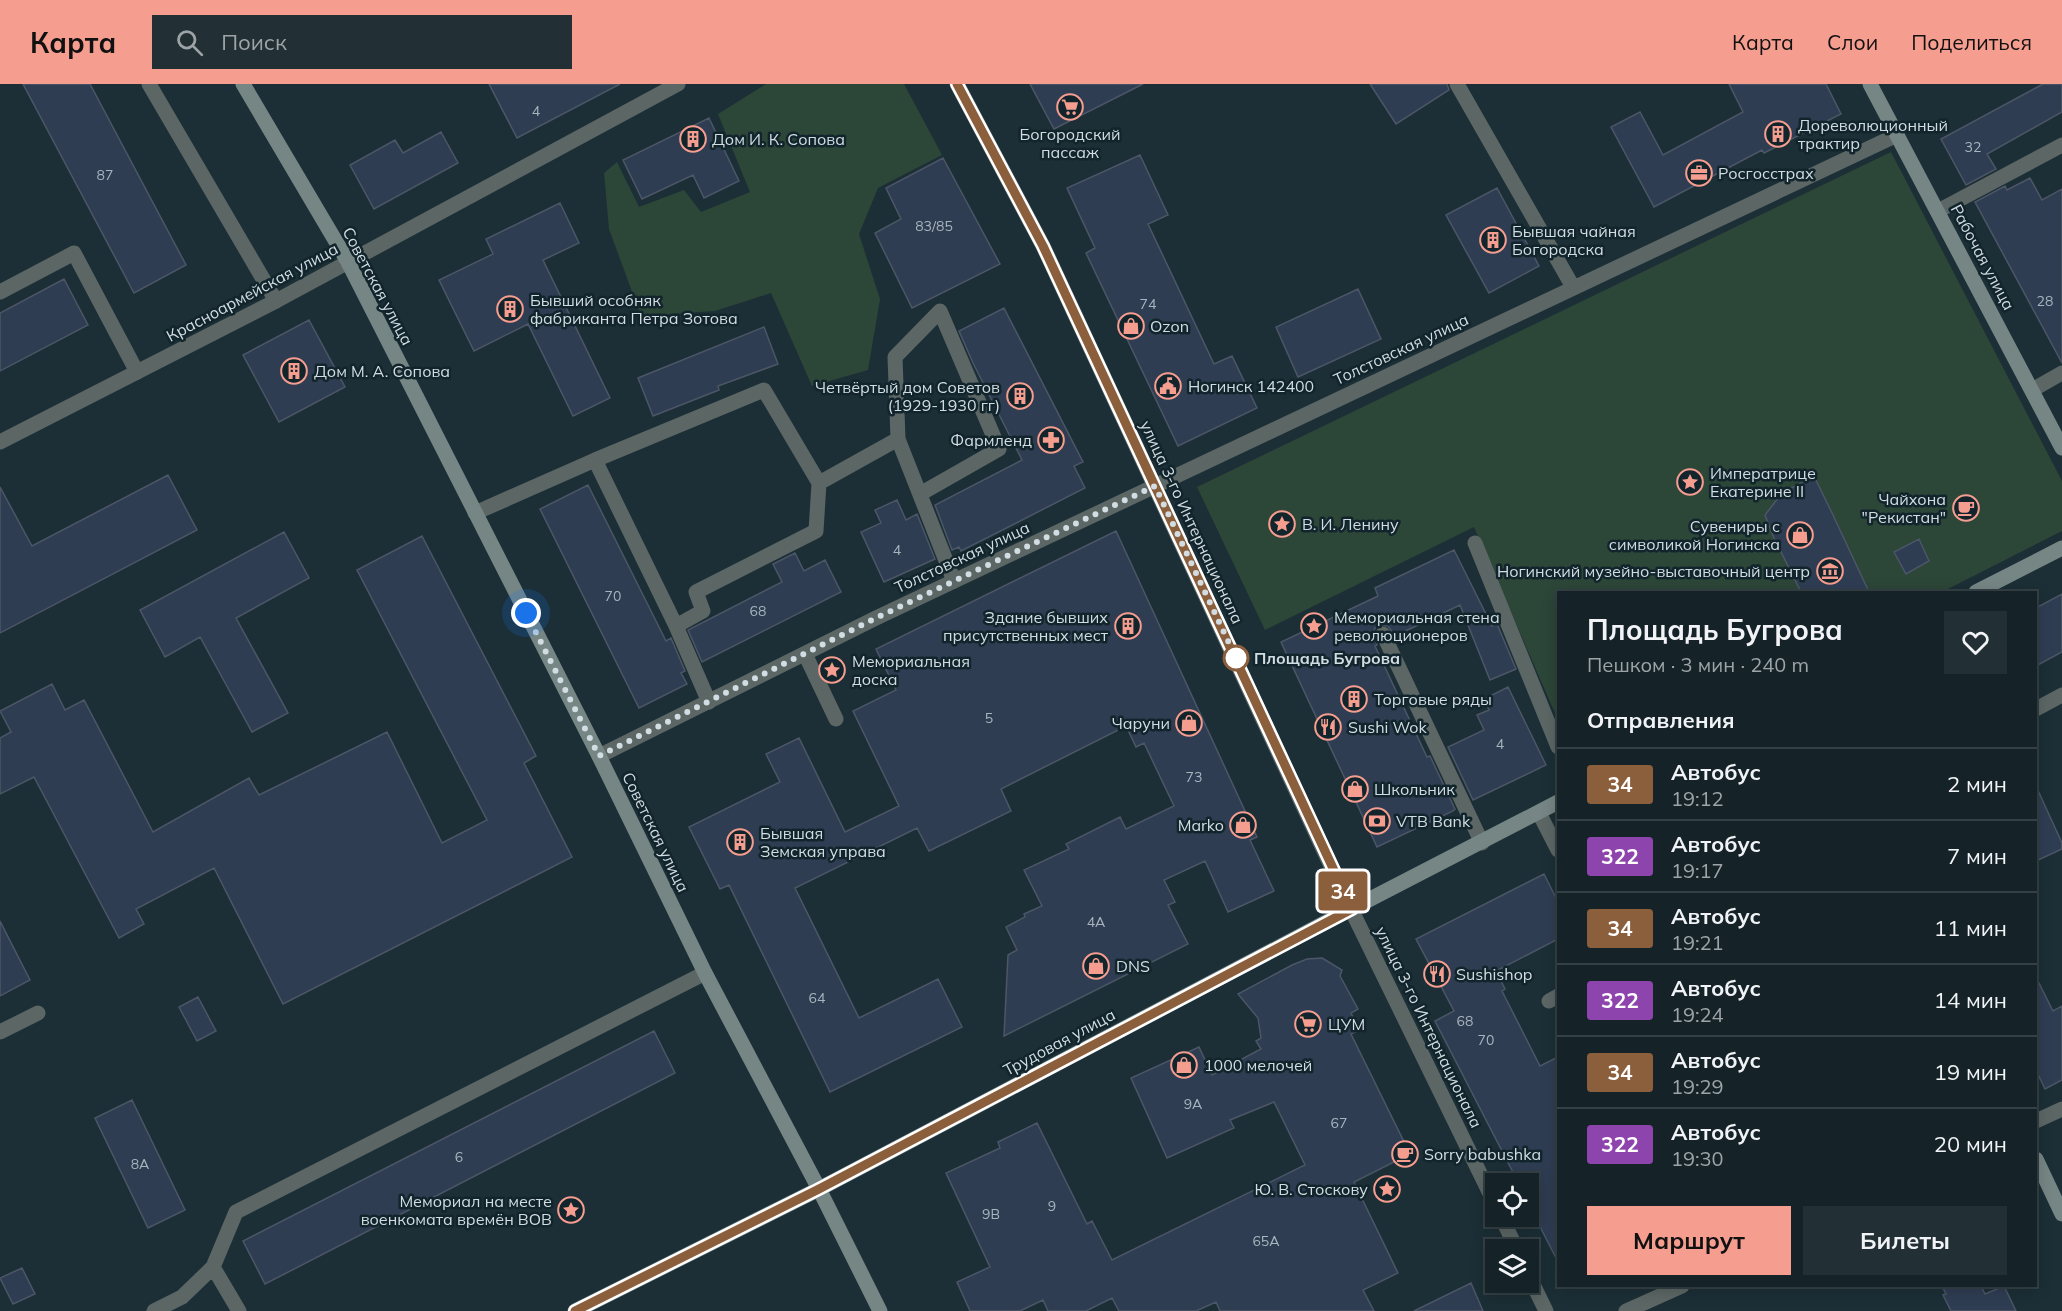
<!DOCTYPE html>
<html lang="ru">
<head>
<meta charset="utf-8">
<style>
	:root { --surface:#152328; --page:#222f34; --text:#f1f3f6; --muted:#9da4a8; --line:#344045; --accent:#f59d8f }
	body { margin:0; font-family:Mulish,sans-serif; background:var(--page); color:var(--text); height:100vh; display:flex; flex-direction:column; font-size:22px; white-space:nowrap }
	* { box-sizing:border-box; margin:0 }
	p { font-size:20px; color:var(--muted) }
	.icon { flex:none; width:33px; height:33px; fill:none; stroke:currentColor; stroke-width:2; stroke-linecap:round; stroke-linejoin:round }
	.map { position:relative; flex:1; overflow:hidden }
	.drawer { position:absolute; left:1557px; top:507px; width:480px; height:696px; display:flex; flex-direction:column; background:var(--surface); border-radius:0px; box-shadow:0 3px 15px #0003,0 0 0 2px var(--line) }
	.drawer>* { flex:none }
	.badge { padding:0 12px; border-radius:4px; font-size:21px; line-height:39px }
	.buttons { position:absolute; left:1485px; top:1089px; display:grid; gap:12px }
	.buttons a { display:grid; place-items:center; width:54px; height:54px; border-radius:0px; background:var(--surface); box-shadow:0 3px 15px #0003,0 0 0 2px var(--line); font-size:30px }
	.you { position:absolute; width:30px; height:30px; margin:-15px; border:4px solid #fff; border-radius:50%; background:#1a73e8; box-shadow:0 0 0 9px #1a73e833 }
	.map>.badge { position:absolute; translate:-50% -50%; box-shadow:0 0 0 3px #fff }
	h2 { padding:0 30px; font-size:22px; line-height:54px }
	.round { display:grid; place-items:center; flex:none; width:63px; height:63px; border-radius:0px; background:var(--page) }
	.summary { display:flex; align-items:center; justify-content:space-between; height:102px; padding:0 30px }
	h1 { font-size:28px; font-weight:700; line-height:45px }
	.action { display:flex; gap:12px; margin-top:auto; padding:12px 30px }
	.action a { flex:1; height:69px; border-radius:0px; background:var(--accent); color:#111; font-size:24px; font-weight:700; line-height:69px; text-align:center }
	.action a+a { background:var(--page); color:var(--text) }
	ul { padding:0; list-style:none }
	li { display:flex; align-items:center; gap:18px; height:72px; padding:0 30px; border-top:2px solid var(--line) }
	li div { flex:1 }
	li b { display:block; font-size:22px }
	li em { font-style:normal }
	li .badge { min-width:66px; font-weight:700; text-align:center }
	header { display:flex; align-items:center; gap:36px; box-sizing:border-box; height:84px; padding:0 30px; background:var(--accent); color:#111 }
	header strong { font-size:28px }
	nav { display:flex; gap:33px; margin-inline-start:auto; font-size:21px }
	.search { width:420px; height:54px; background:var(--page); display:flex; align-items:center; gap:15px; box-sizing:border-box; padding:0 21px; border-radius:0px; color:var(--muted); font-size:22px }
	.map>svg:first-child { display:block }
	.green { fill:#2c4638 }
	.building { fill:#2f3d53; stroke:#4c5666; stroke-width:1.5 }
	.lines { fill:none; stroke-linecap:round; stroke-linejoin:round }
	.lane { stroke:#5b6665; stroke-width:15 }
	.street { stroke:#5b6665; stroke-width:15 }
	.secondary { stroke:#768685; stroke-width:15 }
	.line-casing { stroke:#fff; stroke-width:14 }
	.line { stroke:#8b5e3c; stroke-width:9 }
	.walk { stroke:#d1dde2; stroke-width:6; stroke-dasharray:0 10.8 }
	.stop-dot { fill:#fff; stroke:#8b5e3c; stroke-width:3 }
	.labels { text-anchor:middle; stroke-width:5; stroke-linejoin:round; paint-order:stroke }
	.number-label { font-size:14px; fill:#a8b5be }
	.poi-label { font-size:16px; fill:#d1dde2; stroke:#12252c; text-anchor:start }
	.street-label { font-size:16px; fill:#d1dde2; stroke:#12252c }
	.stop-label { font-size:16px; font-weight:bold; fill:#d1dde2; stroke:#12252c; text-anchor:start }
</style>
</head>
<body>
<header>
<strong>Карта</strong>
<div class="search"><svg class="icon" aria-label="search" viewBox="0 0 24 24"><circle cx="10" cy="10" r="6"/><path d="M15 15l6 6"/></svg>Поиск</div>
<nav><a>Карта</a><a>Слои</a><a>Поделиться</a></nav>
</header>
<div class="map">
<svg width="2062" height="1227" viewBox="0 0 2062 1227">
	<rect width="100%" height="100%" fill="#1c2f36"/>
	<path class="green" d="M766 0H904L942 71 878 104 859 150 880 215 868 286 812 302 771 209 715 227 641 232 609 145 604 89 617 78 639 123 684 106 701 128 750 108 718 30Z
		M1891 68 2062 397V447L1942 508H1558V636L1474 443 1265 546 1197 403Z"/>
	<path class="building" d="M23 0H90L186 181 134 209Z
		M489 0H620L517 54Z
		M1030 0H1143L1054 45Z
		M1370 0H1447L1449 6 1396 40Z
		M1729 0H1826L1841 30 1764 69 1762 66 1654 123 1611 43 1640 28 1663 71 1743 28Z
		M2043 0H2062V28L1987 70 1996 85 1966 101 1941 55Z
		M709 34 739 97 704 114 693 91 642 115 623 76Z
		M441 48 458 79 374 125 350 81 395 56 403 69Z
		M1140 71 1168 131 1148 140 1214 280 1232 272 1257 324 1178 362 1086 169 1095 164 1067 104Z
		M943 74 1000 180 912 224 875 149 901 135 886 104Z
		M2030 94 2042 116 2062 105V279L1975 118 2005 102 2007 106Z
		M1497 104 1539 182 1489 209 1446 131Z
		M560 119 579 159 543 176 610 314 573 332 528 240 474 267 439 196 493 170 486 155Z
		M64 195 88 241 0 287V229Z
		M1358 205 1381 255 1298 293 1276 243Z
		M1004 224 1083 378 1074 382 1085 404 961 467 959 463 952 466 935 421 1022 376 973 279 959 247Z
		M309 236 345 303 279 338 243 271Z
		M764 243 778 280 718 302 719 306 653 332 638 294Z
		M168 391 197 446 0 549V403L32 462Z
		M1814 392 1832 429 1869 508H1801L1774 454 1765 431 1782 409Z
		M588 401 666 557 671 554 685 587 681 589 687 600 639 624 540 425Z
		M897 416 906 436 917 430 935 475 884 498 861 448 881 439 875 426Z
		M1116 447 1257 753 1250 756 1274 807 1228 828 1205 777 1164 796 1175 818 1168 821 1188 860 1004 952 1008 871 1017 866 1006 843 1025 833 1024 830 1042 822 1024 786 1069 765 1066 760 1120 733 1126 745 1174 722 1144 659 1136 663 1126 642 1001 705 1011 727 929 767 917 744 795 804 859 934 938 895 962 943 830 1008 729 801 720 805 689 743 780 698 766 670 799 654 845 748 899 722 853 627 896 606 876 565Z
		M284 448 309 494 236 534 288 629 252 648 200 553 165 573 140 526Z
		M422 452 536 672 524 679 572 773 283 920 214 784 136 825 144 840 119 854 34 693 0 710V654L11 648 0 627 52 600 65 626 84 616 153 748 249 694 259 711 387 648 442 759 487 736 357 486Z
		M1919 455 1929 477 1906 490 1894 468Z
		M1454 466 1492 542 1497 540 1516 585 1490 596 1460 521 1395 552 1388 542 1379 541 1375 544 1373 550 1377 561 1375 562 1427 673 1430 672 1455 725 1453 727 1377 763 1281 558 1378 512 1375 504Z
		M795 469 804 487 825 476 841 508 702 578 688 546 782 498 773 480Z
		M2062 510V568L2036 582V524Z
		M1508 603 1546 681 1473 716 1448 663 1484 646 1477 631 1489 626 1484 615Z
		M2036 702 2062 759V765L2036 777Z
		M1544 790 1558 818V855L1496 887 1505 905 1502 907 1540 982 1558 973V1178L1528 1119V1100H1519L1435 937 1454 927 1416 855Z
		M0 837 30 896 0 912Z
		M1322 874 1342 886 1340 892 1358 925 1351 929 1359 946 1351 950 1410 1070 1354 1098 1398 1189 1363 1206 1374 1227H1220L1216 1218 1196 1227H1119L1112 1214 1086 1227H1048L1043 1216 1020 1227H970L957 1198 990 1183 946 1089 1000 1064 998 1058 1037 1039 1087 1140 1092 1137 1112 1176 1305 1081 1274 1018 1230 1036 1234 1044 1167 1074 1131 994 1199 963 1212 991 1261 965 1256 957 1261 954 1258 934 1238 910 1292 881 1307 875Z
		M2036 893 2053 927 2062 922V996L2045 1005 2036 986Z
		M198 913 216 947 197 957 179 923Z
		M654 947 675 989 265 1200 243 1157Z
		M132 1016 185 1126 148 1144 95 1034Z
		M22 1184 35 1210 13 1220 0 1194Z
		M1471 1199 1483 1227H1414Z
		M1942 1202H1981L1985 1210 2004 1202 2016 1227H1951L1943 1211 1946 1210Z"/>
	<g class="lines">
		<path class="lane" d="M149 0 276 217
			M1938 127 2062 61
			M0 208 74 169 137 288
			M2032 306 2062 289
			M898 355 895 273 940 227 999 365 920 410
			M595 376 764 306 819 399
			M475 429 595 376 676 542
			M1475 459 1558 663
			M1383 550 1482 759
			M805 570 836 635
			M709 618 676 542 703 527 696 508 816 447 819 399 898 355 954 497
			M2036 625 2062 611
			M1539 729 1558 766
			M1549 917 1558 912
			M0 948 38 929
			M213 1183 239 1227
			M154 1227 182 1213 213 1183 236 1128 705 889"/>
		<path class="street" d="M957 0 1043 162 1351 825 1496 1122
			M1457 0 1573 203
			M0 358 276 217 678 0
			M599 672 876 534 1897 51
			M2036 1037 2062 1025
			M1501 1132 1517 1166
			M1528 1190 1546 1227
			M1626 1227 1682 1202"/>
		<path class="secondary" d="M243 0 348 178 599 672 705 889 819 1105 880 1227
			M1870 0 2062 364
			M1976 508 2062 464
			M2036 1075 2062 1130
			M575 1227 819 1105 1351 825 1558 718"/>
	</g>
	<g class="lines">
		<g class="line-casing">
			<path id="line" d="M575 1227 819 1105 1352 825 1043 162 957 0"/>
		</g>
		<use href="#line" class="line"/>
		<path class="walk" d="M526 529 599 672 876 534 1155 402 1236 574"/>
	</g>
	<defs>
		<g id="supermarket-ring" transform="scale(1.35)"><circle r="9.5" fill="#12252c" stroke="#f59d8f" stroke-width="1.5"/><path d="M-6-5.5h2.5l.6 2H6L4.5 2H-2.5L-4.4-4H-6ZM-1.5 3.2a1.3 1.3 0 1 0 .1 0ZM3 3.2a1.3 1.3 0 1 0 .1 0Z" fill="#f59d8f"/></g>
		<g id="building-ring" transform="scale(1.35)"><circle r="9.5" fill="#12252c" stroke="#f59d8f" stroke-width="1.5"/><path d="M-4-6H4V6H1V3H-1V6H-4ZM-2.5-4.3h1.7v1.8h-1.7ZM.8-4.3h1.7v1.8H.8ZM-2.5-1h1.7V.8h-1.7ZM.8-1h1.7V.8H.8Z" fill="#f59d8f"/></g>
		<g id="office-ring" transform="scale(1.35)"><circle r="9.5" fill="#12252c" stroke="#f59d8f" stroke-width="1.5"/><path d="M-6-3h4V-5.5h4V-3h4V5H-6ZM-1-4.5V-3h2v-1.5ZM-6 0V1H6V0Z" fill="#f59d8f"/></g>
		<g id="shop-ring" transform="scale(1.35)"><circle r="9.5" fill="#12252c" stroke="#f59d8f" stroke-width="1.5"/><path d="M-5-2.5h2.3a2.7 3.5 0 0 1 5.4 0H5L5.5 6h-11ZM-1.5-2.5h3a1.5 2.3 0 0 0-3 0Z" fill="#f59d8f"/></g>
		<g id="civic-ring" transform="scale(1.35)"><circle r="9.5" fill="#12252c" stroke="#f59d8f" stroke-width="1.5"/><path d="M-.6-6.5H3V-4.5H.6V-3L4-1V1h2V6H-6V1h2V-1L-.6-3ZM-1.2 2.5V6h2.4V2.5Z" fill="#f59d8f"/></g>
		<g id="pharmacy-ring" transform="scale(1.35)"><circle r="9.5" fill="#12252c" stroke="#f59d8f" stroke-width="1.5"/><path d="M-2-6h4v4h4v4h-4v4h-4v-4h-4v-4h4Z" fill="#f59d8f"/></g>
		<g id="sight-ring" transform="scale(1.35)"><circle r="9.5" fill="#12252c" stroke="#f59d8f" stroke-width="1.5"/><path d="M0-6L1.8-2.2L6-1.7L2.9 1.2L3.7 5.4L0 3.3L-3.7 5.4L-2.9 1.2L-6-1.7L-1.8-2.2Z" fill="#f59d8f"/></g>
		<g id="cafe-ring" transform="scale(1.35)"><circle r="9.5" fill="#12252c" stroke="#f59d8f" stroke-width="1.5"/><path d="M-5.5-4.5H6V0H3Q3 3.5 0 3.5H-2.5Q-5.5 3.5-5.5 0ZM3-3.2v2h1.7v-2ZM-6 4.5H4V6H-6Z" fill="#f59d8f"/></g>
		<g id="museum-ring" transform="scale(1.35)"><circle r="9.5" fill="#12252c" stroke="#f59d8f" stroke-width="1.5"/><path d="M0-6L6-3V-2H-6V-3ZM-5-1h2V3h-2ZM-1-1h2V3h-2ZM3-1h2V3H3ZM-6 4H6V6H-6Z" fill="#f59d8f"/></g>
		<g id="restaurant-ring" transform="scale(1.35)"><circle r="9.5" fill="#12252c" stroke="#f59d8f" stroke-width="1.5"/><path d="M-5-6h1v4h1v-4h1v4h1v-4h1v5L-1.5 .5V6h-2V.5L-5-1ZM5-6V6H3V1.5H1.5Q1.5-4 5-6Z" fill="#f59d8f"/></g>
		<g id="bank-ring" transform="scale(1.35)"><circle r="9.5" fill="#12252c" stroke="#f59d8f" stroke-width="1.5"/><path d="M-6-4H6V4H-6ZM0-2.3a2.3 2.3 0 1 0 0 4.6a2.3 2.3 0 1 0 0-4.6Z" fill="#f59d8f"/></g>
	</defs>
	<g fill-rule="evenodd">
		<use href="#supermarket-ring" x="1070" y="23"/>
		<use href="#building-ring" x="1778" y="50"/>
		<use href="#building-ring" x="693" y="55"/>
		<use href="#office-ring" x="1699" y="89"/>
		<use href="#building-ring" x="1493" y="156"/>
		<use href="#building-ring" x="510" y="225"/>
		<use href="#shop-ring" x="1131" y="242"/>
		<use href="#building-ring" x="294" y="287"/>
		<use href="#civic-ring" x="1168" y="302"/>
		<use href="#building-ring" x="1020" y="312"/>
		<use href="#pharmacy-ring" x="1051" y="356"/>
		<use href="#sight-ring" x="1690" y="398"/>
		<use href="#cafe-ring" x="1966" y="424"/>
		<use href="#sight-ring" x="1282" y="440"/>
		<use href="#shop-ring" x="1800" y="451"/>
		<use href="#museum-ring" x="1830" y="487"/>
		<use href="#building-ring" x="1128" y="542"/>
		<use href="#sight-ring" x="1314" y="542"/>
		<use href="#sight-ring" x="832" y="586"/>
		<use href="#building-ring" x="1354" y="615"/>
		<use href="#shop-ring" x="1189" y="639"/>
		<use href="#restaurant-ring" x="1328" y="643"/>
		<use href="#shop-ring" x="1355" y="705"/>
		<use href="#bank-ring" x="1377" y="737"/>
		<use href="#shop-ring" x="1243" y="741"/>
		<use href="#building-ring" x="740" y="758"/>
		<use href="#shop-ring" x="1096" y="882"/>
		<use href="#restaurant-ring" x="1437" y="890"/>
		<use href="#supermarket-ring" x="1308" y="940"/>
		<use href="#shop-ring" x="1184" y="981"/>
		<use href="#cafe-ring" x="1405" y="1070"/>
		<use href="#sight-ring" x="1387" y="1105"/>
		<use href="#sight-ring" x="571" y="1126"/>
	</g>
	<circle class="stop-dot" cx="1236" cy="574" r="12"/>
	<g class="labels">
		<g class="number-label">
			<text x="536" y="32">4</text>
			<text x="1973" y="68">32</text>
			<text x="105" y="96">87</text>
			<text x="934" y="147">83/85</text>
			<text x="2045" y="222">28</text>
			<text x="1148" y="225">74</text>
			<text x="897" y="471">4</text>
			<text x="613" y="517">70</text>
			<text x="758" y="532">68</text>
			<text x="989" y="639">5</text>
			<text x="1500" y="665">4</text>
			<text x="1194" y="698">73</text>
			<text x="1096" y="843">4А</text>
			<text x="817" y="919">64</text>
			<text x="1465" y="942">68</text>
			<text x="1486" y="961">70</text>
			<text x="1193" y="1025">9А</text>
			<text x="1339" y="1044">67</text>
			<text x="459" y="1078">6</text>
			<text x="140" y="1085">8А</text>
			<text x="1052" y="1127">9</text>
			<text x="991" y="1135">9В</text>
			<text x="1266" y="1162">65А</text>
		</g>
		<g class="poi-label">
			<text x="1798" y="47">Дореволюционный<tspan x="1798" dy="18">трактир</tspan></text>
			<text x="1070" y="56" text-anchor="middle">Богородский<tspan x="1070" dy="18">пассаж</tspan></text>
			<text x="712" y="61">Дом И. К. Сопова</text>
			<text x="1718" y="95">Росгосстрах</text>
			<text x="1512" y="153">Бывшая чайная<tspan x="1512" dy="18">Богородска</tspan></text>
			<text x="530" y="222">Бывший особняк<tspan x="530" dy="18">фабриканта Петра Зотова</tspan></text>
			<text x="1150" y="248">Ozon</text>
			<text x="314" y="293">Дом М. А. Сопова</text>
			<text x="1188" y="308">Ногинск 142400</text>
			<text x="1000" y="309" text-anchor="end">Четвёртый дом Советов<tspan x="1000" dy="18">(1929-1930 гг)</tspan></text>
			<text x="1032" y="362" text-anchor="end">Фармленд</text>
			<text x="1710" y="395">Императрице<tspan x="1710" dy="18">Екатерине II</tspan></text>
			<text x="1946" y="421" text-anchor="end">Чайхона<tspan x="1946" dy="18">"Рекистан"</tspan></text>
			<text x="1302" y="446">В. И. Ленину</text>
			<text x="1780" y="448" text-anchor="end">Сувениры с<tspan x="1780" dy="18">символикой Ногинска</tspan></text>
			<text x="1810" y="493" text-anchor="end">Ногинский музейно-выставочный центр</text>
			<text x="1108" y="539" text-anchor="end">Здание бывших<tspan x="1108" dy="18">присутственных мест</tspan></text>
			<text x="1334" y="539">Мемориальная стена<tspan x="1334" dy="18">революционеров</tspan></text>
			<text x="852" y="583">Мемориальная<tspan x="852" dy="18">доска</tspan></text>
			<text x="1374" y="621">Торговые ряды</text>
			<text x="1170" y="645" text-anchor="end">Чаруни</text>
			<text x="1348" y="649">Sushi Wok</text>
			<text x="1374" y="711">Школьник</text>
			<text x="1396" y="743">VTB Bank</text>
			<text x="1224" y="747" text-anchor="end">Marko</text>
			<text x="760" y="755">Бывшая<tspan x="760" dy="18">Земская управа</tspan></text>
			<text x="1116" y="888">DNS</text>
			<text x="1456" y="896">Sushishop</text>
			<text x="1328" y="946">ЦУМ</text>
			<text x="1204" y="987">1000 мелочей</text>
			<text x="1424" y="1076">Sorry babushka</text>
			<text x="1368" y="1111" text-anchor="end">Ю. В. Стоскову</text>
			<text x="552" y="1123" text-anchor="end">Мемориал на месте<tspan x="552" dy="18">военкомата времён ВОВ</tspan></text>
		</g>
		<g class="street-label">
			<text transform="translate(1983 173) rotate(62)" y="6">Рабочая улица</text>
			<text transform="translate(378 202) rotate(62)" y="6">Советская улица</text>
			<text transform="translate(252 208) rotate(-28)" y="6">Красноармейская улица</text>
			<text transform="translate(1401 265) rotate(-25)" y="6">Толстовская улица</text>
			<text transform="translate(1192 438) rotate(65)" y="6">улица 3-го Интернационала</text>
			<text transform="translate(962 473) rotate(-25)" y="6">Толстовская улица</text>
			<text transform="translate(656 748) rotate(64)" y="6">Советская улица</text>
			<text transform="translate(1429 943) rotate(64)" y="6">улица 3-го Интернационала</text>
			<text transform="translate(1059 958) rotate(-28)" y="6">Трудовая улица</text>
		</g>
		<g class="stop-label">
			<text x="1254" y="580">Площадь Бугрова</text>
		</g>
	</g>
</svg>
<div class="buttons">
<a><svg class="icon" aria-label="locate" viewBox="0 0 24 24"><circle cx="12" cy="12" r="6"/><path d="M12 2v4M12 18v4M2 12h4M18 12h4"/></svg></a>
<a><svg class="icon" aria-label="layers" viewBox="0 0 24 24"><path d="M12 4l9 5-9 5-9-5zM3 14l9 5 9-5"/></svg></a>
</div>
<div class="you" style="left:526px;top:529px"></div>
<b class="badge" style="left:1343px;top:807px;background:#8b5e3c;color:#fff">34</b>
<section class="drawer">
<div class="summary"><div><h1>Площадь Бугрова</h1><p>Пешком · 3 мин · 240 m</p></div><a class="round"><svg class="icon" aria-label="heart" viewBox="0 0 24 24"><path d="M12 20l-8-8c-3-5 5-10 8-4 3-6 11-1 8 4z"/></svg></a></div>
<h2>Отправления</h2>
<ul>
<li><span class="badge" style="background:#8b5e3c;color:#fff">34</span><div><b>Автобус</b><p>19:12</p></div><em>2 мин</em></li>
<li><span class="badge" style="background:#8e44ad;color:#fff">322</span><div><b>Автобус</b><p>19:17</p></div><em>7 мин</em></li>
<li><span class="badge" style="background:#8b5e3c;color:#fff">34</span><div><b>Автобус</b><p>19:21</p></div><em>11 мин</em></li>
<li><span class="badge" style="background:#8e44ad;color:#fff">322</span><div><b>Автобус</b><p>19:24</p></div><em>14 мин</em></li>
<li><span class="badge" style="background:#8b5e3c;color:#fff">34</span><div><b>Автобус</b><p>19:29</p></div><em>19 мин</em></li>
<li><span class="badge" style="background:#8e44ad;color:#fff">322</span><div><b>Автобус</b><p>19:30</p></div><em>20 мин</em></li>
</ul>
<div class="action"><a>Маршрут</a><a>Билеты</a></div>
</section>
</div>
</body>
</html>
